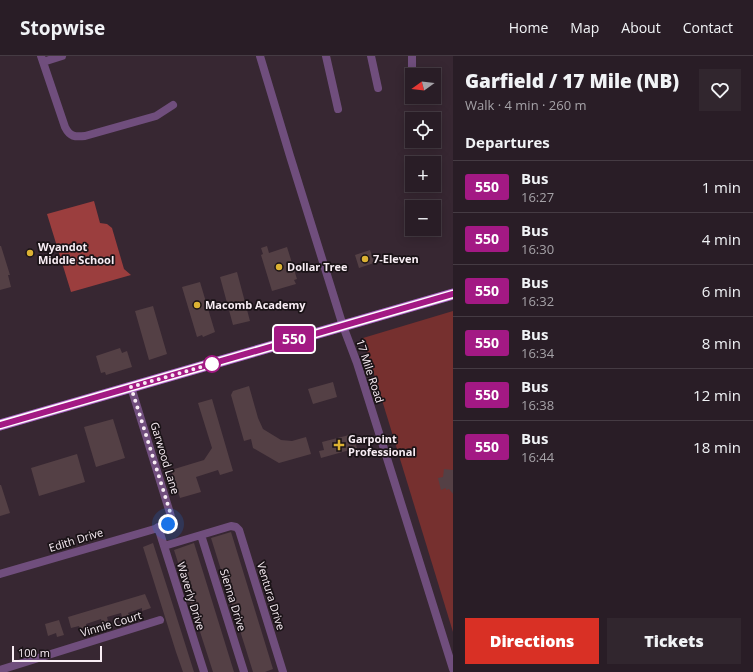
<!DOCTYPE html>
<html lang="en">
<head>
<meta charset="utf-8">
<style>
	:root { --surface:#291d26; --page:#31262e; --text:#f1f3f6; --muted:#a5a2a7; --line:#453b43; --accent:#d93025 }
	body { margin:0; font-family:"Open Sans",sans-serif; background:var(--page); color:var(--text); height:100vh; display:flex; flex-direction:column; font-size:15px; white-space:nowrap }
	* { box-sizing:border-box; margin:0 }
	p { font-size:13px; color:var(--muted) }
	.icon { flex:none; width:22px; height:22px; fill:none; stroke:currentColor; stroke-width:2; stroke-linecap:round; stroke-linejoin:round }
	.map { position:relative; flex:1; overflow:hidden }
	.details { display:flex; flex-direction:column; background:var(--surface); width:300px }
	.details>* { flex:none }
	.badge { padding:0 8px; border-radius:3px; font-size:14px; line-height:26px }
	.needle { width:26px; rotate:255deg }
	.buttons { position:absolute; left:405px; top:12px; display:grid; gap:8px }
	.buttons a { display:grid; place-items:center; width:36px; height:36px; border-radius:0px; background:var(--surface); box-shadow:0 2px 10px #0003,0 0 0 1px var(--line); font-size:20px }
	.scale { position:absolute; left:12px; bottom:10px; width:90px; box-sizing:border-box; padding-left:4px; border:2px solid #f8edf4; border-top:0; font-size:11px; line-height:14px; white-space:nowrap; color:#f8edf4; -webkit-text-stroke:3px #1a1317; paint-order:stroke }
	.you { position:absolute; width:20px; height:20px; margin:-10px; border:3px solid #fff; border-radius:50%; background:#1a73e8; box-shadow:0 0 0 6px #1a73e833 }
	.map>.badge { position:absolute; translate:-50% -50%; box-shadow:0 0 0 2px #fff }
	h2 { padding:0 12px; font-size:15px; line-height:36px }
	.round { display:grid; place-items:center; flex:none; width:42px; height:42px; border-radius:0px; background:var(--page) }
	.headline { display:flex; align-items:center; justify-content:space-between; height:68px; padding:0 12px }
	h1 { font-size:19px; font-weight:800; line-height:30px }
	.cta { display:flex; gap:8px; margin-top:auto; padding:8px 12px }
	.cta a { flex:1; height:46px; border-radius:0px; background:var(--accent); color:#fff; font-size:16px; font-weight:800; line-height:46px; text-align:center }
	.cta a+a { background:var(--page); color:var(--text) }
	ul { padding:0; list-style:none }
	li { display:flex; align-items:center; gap:12px; height:52px; padding:0 12px; border-top:1px solid var(--line) }
	li div { flex:1 }
	li b { display:block; font-size:15px }
	li em { font-style:normal }
	li .badge { min-width:44px; font-weight:700; text-align:center }
	header { display:flex; align-items:center; gap:24px; box-sizing:border-box; height:56px; padding:0 20px; background:var(--surface); border-bottom:1px solid var(--line) }
	header strong { font-size:19px }
	nav { display:flex; gap:22px; margin-inline-start:auto; font-size:14px }
	main { display:flex; flex:1; min-height:0 }
	.map>svg:first-child { display:block }
	.green { fill:#76302f }
	.forest { fill:#9b3e3e }
	.building { fill:#544045 }
	.lines { fill:none; stroke-linecap:round; stroke-linejoin:round }
	.minor { stroke:#704e7d; stroke-width:8 }
	.major { stroke:#b26bcc; stroke-width:11 }
	.line-casing { stroke:#fff; stroke-width:9 }
	.line { stroke:#a31984; stroke-width:6 }
	.walk { stroke:#f8edf4; stroke-width:4; stroke-dasharray:0 7.2 }
	.poi-dot { fill:#dcb233; stroke:#1a1317; stroke-width:1.5 }
	.stop-dot { fill:#fff; stroke:#a31984; stroke-width:2 }
	.labels { text-anchor:middle; stroke-width:3.5; stroke-linejoin:round; paint-order:stroke }
	.poi-label { font-size:11px; font-weight:bold; fill:#f8edf4; stroke:#1a1317; text-anchor:start }
	.street-label { font-size:11px; fill:#f8edf4; stroke:#1a1317 }
</style>
</head>
<body>
<header>
<strong>Stopwise</strong>
<nav><a>Home</a><a>Map</a><a>About</a><a>Contact</a></nav>
</header>
<main>
<div class="map">
<svg width="453" height="616" viewBox="0 0 453 616">
	<rect width="100%" height="100%" fill="#372732"/>
	<path class="green" d="M453 255V576L363 282Z"/>
	<path class="forest" d="M94 145 100 167 107 168 112 172 124 213 131 219 71 236 47 158Z"/>
	<path class="building" d="M0 190H1L10 219H8L11 231 0 234Z
		M267 190 269 197 287 191 297 223 294 224 296 228 272 235 261 199 263 198 261 192Z
		M370 194 374 207 359 212 355 199Z
		M237 216 250 265 233 269 220 221Z
		M200 226 215 276 203 281 202 279 197 281 182 231Z
		M153 250 167 298 149 304 135 255Z
		M120 292 122 297 127 295 132 311 106 319 105 316 101 317 96 300Z
		M333 326 337 341 313 348 308 333Z
		M249 330 258 362 263 373 281 384 292 385 306 381 311 398 279 407 253 392 251 383 244 385 231 339 233 335Z
		M212 343 233 415 220 419 218 414 196 421 201 436 180 442 171 414 204 404 212 392 198 347Z
		M113 363 125 402 96 411 84 371Z
		M353 378 357 392 321 402 319 395 324 394 322 386Z
		M77 398 85 426 39 440 31 412Z
		M444 413 453 414V438L449 433 446 434V432L441 434 438 422 443 421Z
		M0 429H1L10 457 0 460Z
		M231 476 273 613 265 616H253L211 482Z
		M153 487 169 537 194 616H183L176 596 143 491Z
		M194 487 204 519 234 616H213L202 582 174 494Z
		M145 538 151 552 142 555V552L128 557 129 559 122 561 121 557 107 561 108 565 102 567 101 563 86 568 87 571 80 573 79 570 71 572 68 561Z
		M59 564 64 579 57 581 56 577 48 580 45 568Z"/>
	<g class="lines">
		<path class="minor" d="M41 0 65 71C70 81 75 81 85 80L156 60 173 49
			M260 0 290 100 343 270 357 307 391 415 453 613
			M326 0 338 53
			M371 0 378 32
			M412 0V19
			M43 6 62 0
			M158 471 204 616
			M201 479 244 616
			M164 490 231 470 236 471 239 474 283 616
			M0 518 165 470C171 467 172 463 170 457L131 331
			M0 614 160 564"/>
		<path class="major" d="M0 369 453 238"/>
	</g>
	<g class="lines">
		<g class="line-casing">
			<path id="line" d="M0 369 453 238"/>
		</g>
		<use href="#line" class="line"/>
		<path class="walk" d="M168 468 170 466 171 459 131 331 212 308"/>
	</g>
	<g class="poi-dot">
		<circle cx="30" cy="197" r="4"/>
		<circle cx="365" cy="203" r="4"/>
		<circle cx="279" cy="211" r="4"/>
		<circle cx="197" cy="249" r="4"/>
		<path d="M337 383h4v4h4v4h-4v4h-4v-4h-4v-4h4z"/>
	</g>
	<circle class="stop-dot" cx="212" cy="308" r="8"/>
	<g class="labels">
		<g class="poi-label">
			<text x="38" y="195">Wyandot<tspan x="38" dy="13">Middle School</tspan></text>
			<text x="373" y="207">7-Eleven</text>
			<text x="287" y="215">Dollar Tree</text>
			<text x="205" y="253">Macomb Academy</text>
			<text x="348" y="387">Garpoint<tspan x="348" dy="13">Professional</tspan></text>
		</g>
		<g class="street-label">
			<text transform="translate(370 315) rotate(72)" y="4">17 Mile Road</text>
			<text transform="translate(165 402) rotate(73)" y="4">Garwood Lane</text>
			<text transform="translate(76 484) rotate(-17)" y="4">Edith Drive</text>
			<text transform="translate(191 540) rotate(73)" y="4">Waverly Drive</text>
			<text transform="translate(271 540) rotate(73)" y="4">Ventura Drive</text>
			<text transform="translate(233 544) rotate(73)" y="4">Sienna Drive</text>
			<text transform="translate(111 568) rotate(-17)" y="4">Vinnie Court</text>
		</g>
	</g>
</svg>
<div class="buttons">
<a><svg class="needle" viewBox="-14 -14 28 28"><path d="M0-13l5 13h-10z" fill="#e53935"/><path d="M0 13l5-13h-10z" fill="#a5a2a7"/></svg></a>
<a><svg class="icon" aria-label="locate" viewBox="0 0 24 24"><circle cx="12" cy="12" r="6"/><path d="M12 2v4M12 18v4M2 12h4M18 12h4"/></svg></a>
<a>+</a>
<a>−</a>
</div>
<div class="scale">100 m</div>
<div class="you" style="left:168px;top:468px"></div>
<b class="badge" style="left:294px;top:283px;background:#a31984;color:#fff">550</b>
</div>
<section class="details">
<div class="headline"><div><h1>Garfield / 17 Mile (NB)</h1><p>Walk · 4 min · 260 m</p></div><a class="round"><svg class="icon" aria-label="heart" viewBox="0 0 24 24"><path d="M12 20l-8-8c-3-5 5-10 8-4 3-6 11-1 8 4z"/></svg></a></div>
<h2>Departures</h2>
<ul>
<li><span class="badge" style="background:#a31984;color:#fff">550</span><div><b>Bus</b><p>16:27</p></div><em>1 min</em></li>
<li><span class="badge" style="background:#a31984;color:#fff">550</span><div><b>Bus</b><p>16:30</p></div><em>4 min</em></li>
<li><span class="badge" style="background:#a31984;color:#fff">550</span><div><b>Bus</b><p>16:32</p></div><em>6 min</em></li>
<li><span class="badge" style="background:#a31984;color:#fff">550</span><div><b>Bus</b><p>16:34</p></div><em>8 min</em></li>
<li><span class="badge" style="background:#a31984;color:#fff">550</span><div><b>Bus</b><p>16:38</p></div><em>12 min</em></li>
<li><span class="badge" style="background:#a31984;color:#fff">550</span><div><b>Bus</b><p>16:44</p></div><em>18 min</em></li>
</ul>
<div class="cta"><a>Directions</a><a>Tickets</a></div>
</section>
</main>
</body>
</html>
